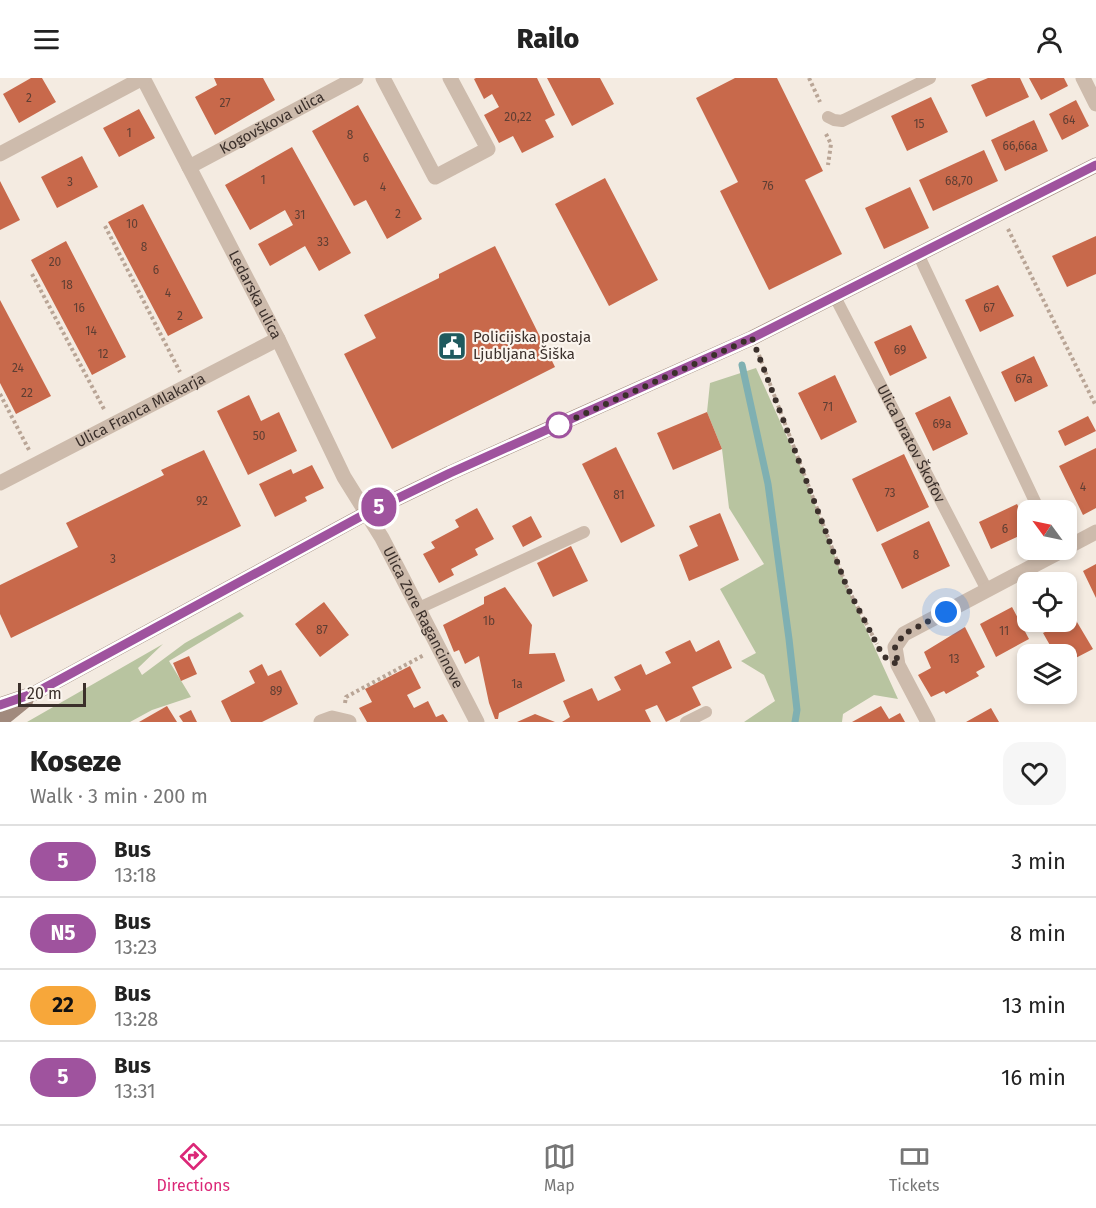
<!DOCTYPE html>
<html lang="en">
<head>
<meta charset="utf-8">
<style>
	:root { --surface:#fff; --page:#f6f6f6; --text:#222; --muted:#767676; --line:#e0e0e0; --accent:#db2777 }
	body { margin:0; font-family:"Fira Sans",sans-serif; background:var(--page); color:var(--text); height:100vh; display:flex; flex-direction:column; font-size:22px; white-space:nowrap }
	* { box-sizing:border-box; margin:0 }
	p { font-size:20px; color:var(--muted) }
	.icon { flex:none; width:33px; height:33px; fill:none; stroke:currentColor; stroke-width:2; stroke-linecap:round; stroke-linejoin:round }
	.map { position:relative; height:644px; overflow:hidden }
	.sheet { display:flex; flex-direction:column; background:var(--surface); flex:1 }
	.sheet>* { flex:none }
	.badge { padding:0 12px; border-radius:20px; font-size:21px; line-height:39px }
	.needle { width:39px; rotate:303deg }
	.fabs { position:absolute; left:1017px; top:422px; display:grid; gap:12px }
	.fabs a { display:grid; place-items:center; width:60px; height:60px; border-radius:12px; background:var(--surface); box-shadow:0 3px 9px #0003; font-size:30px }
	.scale { position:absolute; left:18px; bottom:15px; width:68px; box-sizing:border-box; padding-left:6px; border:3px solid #3b302b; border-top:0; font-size:16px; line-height:21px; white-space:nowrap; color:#3b302b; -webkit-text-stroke:4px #fbf5ee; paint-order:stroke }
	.you { position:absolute; width:30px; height:30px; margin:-15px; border:4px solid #fff; border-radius:50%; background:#1a73e8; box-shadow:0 0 0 9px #1a73e833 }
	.map>.badge { position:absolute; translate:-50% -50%; box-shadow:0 0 0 3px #fff }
	.round { display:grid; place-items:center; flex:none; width:63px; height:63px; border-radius:18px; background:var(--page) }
	.overview { display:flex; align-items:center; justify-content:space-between; height:102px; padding:0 30px }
	h1 { font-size:28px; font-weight:800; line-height:45px }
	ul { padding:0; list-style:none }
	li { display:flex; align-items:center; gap:18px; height:72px; padding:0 30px; border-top:2px solid var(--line) }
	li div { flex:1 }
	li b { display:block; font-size:22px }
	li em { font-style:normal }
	li .badge { min-width:66px; font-weight:700; text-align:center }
	header { display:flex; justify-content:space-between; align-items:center; height:78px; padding:0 30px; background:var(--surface); font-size:27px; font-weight:800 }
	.dock { display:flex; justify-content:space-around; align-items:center; height:84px; border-top:2px solid var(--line); background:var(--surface); font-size:16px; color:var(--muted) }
	.dock a { display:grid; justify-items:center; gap:3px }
	.dock .selected { color:var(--accent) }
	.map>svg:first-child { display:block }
	.green { fill:#b8c4a0 }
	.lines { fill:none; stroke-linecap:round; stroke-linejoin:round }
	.stream { stroke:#7fb0b2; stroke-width:7 }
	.building { fill:#c8694b }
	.path { stroke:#b9a596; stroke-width:4; stroke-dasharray:3 3; stroke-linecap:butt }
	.service { stroke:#cdbbac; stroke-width:12 }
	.minor { stroke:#cdbbac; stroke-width:15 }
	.secondary { stroke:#a18a7d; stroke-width:15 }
	.line-casing { stroke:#fff; stroke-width:14 }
	.line { stroke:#9f539e; stroke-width:9 }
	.walk { stroke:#3b302b; stroke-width:6; stroke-dasharray:0 10.8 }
	.stop-dot { fill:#fff; stroke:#9f539e; stroke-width:3 }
	.labels { text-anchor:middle; stroke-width:4.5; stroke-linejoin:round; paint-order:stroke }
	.number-label { font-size:12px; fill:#5e3e33 }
	.street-label { font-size:15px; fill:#3b302b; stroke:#fbf5ee }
	.poi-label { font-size:15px; fill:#3b302b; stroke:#fbf5ee; text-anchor:start }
</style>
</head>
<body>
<header><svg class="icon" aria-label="menu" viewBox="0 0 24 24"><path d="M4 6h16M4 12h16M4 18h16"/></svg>Railo<svg class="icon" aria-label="person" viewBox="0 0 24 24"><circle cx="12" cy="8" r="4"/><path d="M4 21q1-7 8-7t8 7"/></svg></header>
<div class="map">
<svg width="1096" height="644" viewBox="0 0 1096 644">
	<rect width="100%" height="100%" fill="#f4ebe1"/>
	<path class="green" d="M756 290 801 390 846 507 898 621 874 617 843 636 842 644H744L775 623 764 597 741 583 756 575 720 511 764 486 729 430 722 371 707 334 710 305Z
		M240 534 244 538 169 583 191 619 152 632 130 644H27L163 566 138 590 142 597 185 565Z"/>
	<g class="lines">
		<path class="stream" d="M742 287 768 406 789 561 797 632 795 644"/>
	</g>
	<path class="building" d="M31 0H42L56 24 19 45 3 16Z
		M214 0H263L275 22 215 57 195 19 217 7Z
		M476 0H537L555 37 545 42 554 59 522 75 513 58 499 65 484 37 499 29 492 16 484 21 474 1Z
		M547 0H600L614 26 572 48Z
		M735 0H777L823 93 805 102 842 176 769 212 720 113 738 104 696 20Z
		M988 0H1020L1029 19 986 39 971 7Z
		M1029 0H1064L1068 8 1041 22Z
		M931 19 948 54 907 73 891 38Z
		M1076 22 1089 48 1062 62 1049 36Z
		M358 27 422 141 387 161 366 122 354 128 312 53Z
		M139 31 155 60 119 79 103 50Z
		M1034 42 1048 73 1005 93 991 62Z
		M292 69 351 175 319 193 305 168 270 188 258 166 293 147 285 132 250 152 225 107Z
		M984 72 998 103 933 133 919 102Z
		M82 78 98 109 57 130 41 99Z
		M605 100 658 202 609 228 555 126Z
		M0 103 20 142 0 152Z
		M910 109 929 150 884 171 865 130Z
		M143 126 203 240 168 258 108 144Z
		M1096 158V196L1067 209 1052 178Z
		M66 163 126 279 92 297 31 182Z
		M495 168 555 289 392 371 344 276 376 260 364 237 439 200V196Z
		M998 207 1014 238 980 254 965 222Z
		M0 222 51 318 16 336 0 305Z
		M911 247 927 280 890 298 874 264Z
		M1034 278 1048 308 1015 324 1001 294Z
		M835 297 857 344 821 362 798 315Z
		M249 317 261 343 279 334 297 373 248 397 217 333Z
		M950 318 968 356 933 373 915 335Z
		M707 334 722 371 673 392 657 355Z
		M1088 338 1096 353 1065 368 1058 353Z
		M616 369 655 448 621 465 582 386Z
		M1096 370V430L1083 437 1059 388Z
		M204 372 241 448 11 560 0 536V507L78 469 66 445 164 397 161 392Z
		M904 376 929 429 877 454 852 401Z
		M312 387 324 410 305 419 307 423 275 439 259 406 291 391 293 396Z
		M1017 426 1028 448V454L991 471 979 444Z
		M477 430 494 461 475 471 478 477 451 491 454 497 439 505 423 476 435 470 431 464 459 449 455 442Z
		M720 435 739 482 689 503 679 477 698 468 689 448Z
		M531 438 542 459 523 469 512 448Z
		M929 443 950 488 902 511 881 466Z
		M571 468 588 503 553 519 537 485Z
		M1096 486V520L1083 493Z
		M505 509 532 547 529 576 555 575 565 603 499 635 498 641H495L489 625 479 578 465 586 459 572 454 574 443 547 484 526V519Z
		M324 524 349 557 320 579 295 546Z
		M1012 529 1029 561 996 579 980 546Z
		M1074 539 1093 571 1066 585V576H1055L1043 555Z
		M965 549 985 589 976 594 979 598 946 616 944 613 931 619 918 597 931 590 924 574Z
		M690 562 696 574 719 562 732 590 692 609 701 627 666 644 657 627 645 632 651 644H562L570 639 563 623 592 610 598 623 621 612 614 599 641 586 646 597 671 585 665 574Z
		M189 578 197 596 181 603 173 585Z
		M262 586 268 598 281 592 298 626 262 644H231L221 623 255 605 249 593Z
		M410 588 421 610 407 617 414 630 428 623 436 639 443 636 448 644H367L359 630 372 624 365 611Z
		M167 628 177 644H139Z
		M881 628 889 641 900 635 905 644H852Z
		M991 630 999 644H966Z
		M191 632 197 644H183L179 638Z
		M535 636 555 644H517Z"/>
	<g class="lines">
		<path class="path" d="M809 0 820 24
			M826 56 831 66 828 87
			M105 148 180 294
			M1008 151 1096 328
			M32 196 105 333
			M759 277 846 507 877 566
			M0 316 29 372
			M345 625 346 619 424 577"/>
		<g class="service">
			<path d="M828 39 834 42 842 43 930 0"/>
			<path d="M919 178 1039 432"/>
			<path id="s1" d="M835 219 987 512"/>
			<path d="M419 530 584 454"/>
			<path d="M686 644 706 634"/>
		</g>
		<g class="minor">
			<path id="s2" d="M143 0 278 261 344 399 382 460 477 644"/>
			<path d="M383 0 435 99 488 71 450 0"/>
			<path d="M1083 0 1096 26"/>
			<path d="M0 76 143 0"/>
			<path id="s3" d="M189 89 356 0"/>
			<path id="s4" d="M0 405 278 261"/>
			<path d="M1066 470 1096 454"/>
			<path d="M321 644 332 640 349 644"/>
			<path d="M928 644 898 587 895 569 904 556 1065 471"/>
		</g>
		<path class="secondary" d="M0 627 35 615 367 435 450 395 752 260 1096 87
			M0 643 26 622"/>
	</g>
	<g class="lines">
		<g class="line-casing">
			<path id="line" d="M0 627 35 615 367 435 450 395 752 260 1096 87"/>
		</g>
		<use href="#line" class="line"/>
		<path class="walk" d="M559 347 553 350 752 260 846 507 883 578 898 587 895 569 904 556 946 534"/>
	</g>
	<defs>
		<g id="civic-square" transform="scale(1.5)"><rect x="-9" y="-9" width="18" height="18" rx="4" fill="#1f5a5e" stroke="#fbf5ee"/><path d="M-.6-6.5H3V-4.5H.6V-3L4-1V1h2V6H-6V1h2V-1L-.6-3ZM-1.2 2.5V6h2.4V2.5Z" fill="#fff"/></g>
	</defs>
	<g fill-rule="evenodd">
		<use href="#civic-square" x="452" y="268"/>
	</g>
	<circle class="stop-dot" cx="559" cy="347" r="12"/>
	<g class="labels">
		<g class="number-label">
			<text x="29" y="24">2</text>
			<text x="225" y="29">27</text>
			<text x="518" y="43">20,22</text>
			<text x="1069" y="46">64</text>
			<text x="919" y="50">15</text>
			<text x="129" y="59">1</text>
			<text x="350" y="61">8</text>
			<text x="1020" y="72">66,66a</text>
			<text x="366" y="84">6</text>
			<text x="263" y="106">1</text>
			<text x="959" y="107">68,70</text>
			<text x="70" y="108">3</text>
			<text x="768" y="112">76</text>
			<text x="383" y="113">4</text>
			<text x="398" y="140">2</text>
			<text x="300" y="141">31</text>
			<text x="132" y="150">10</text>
			<text x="323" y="168">33</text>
			<text x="144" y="173">8</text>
			<text x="55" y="188">20</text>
			<text x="156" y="196">6</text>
			<text x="67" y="211">18</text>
			<text x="168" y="219">4</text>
			<text x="79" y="234">16</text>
			<text x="989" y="234">67</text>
			<text x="180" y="242">2</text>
			<text x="91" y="257">14</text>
			<text x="900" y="276">69</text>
			<text x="103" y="280">12</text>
			<text x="18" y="294">24</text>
			<text x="1024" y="305">67a</text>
			<text x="27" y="319">22</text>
			<text x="828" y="333">71</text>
			<text x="942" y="350">69a</text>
			<text x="259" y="362">50</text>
			<text x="1083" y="413">4</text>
			<text x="890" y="419">73</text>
			<text x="619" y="421">81</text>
			<text x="202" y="427">92</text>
			<text x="1005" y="455">6</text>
			<text x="916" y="481">8</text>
			<text x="113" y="485">3</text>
			<text x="489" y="547">1b</text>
			<text x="322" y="556">87</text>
			<text x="1004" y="557">11</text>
			<text x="954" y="585">13</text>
			<text x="517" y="610">1a</text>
			<text x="276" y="617">89</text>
		</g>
		<g class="street-label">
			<text dy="5" stroke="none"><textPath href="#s3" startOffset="94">Kogovškova ulica</textPath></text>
			<text dy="5" stroke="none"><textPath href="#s2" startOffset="244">Ledarska ulica</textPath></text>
			<text dy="5" stroke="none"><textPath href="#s4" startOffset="158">Ulica Franca Mlakarja</textPath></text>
			<text dy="5" stroke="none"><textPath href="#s1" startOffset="165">Ulica bratov Škofov</textPath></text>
			<text dy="5" stroke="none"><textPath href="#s2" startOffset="608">Ulica Zore Ragancinove</textPath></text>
		</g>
		<g class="poi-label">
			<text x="473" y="264">Policijska postaja<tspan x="473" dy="17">Ljubljana Šiška</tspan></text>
		</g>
	</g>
</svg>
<div class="fabs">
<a><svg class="needle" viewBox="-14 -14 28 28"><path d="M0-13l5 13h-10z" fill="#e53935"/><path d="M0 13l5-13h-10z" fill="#767676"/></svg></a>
<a><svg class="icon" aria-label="locate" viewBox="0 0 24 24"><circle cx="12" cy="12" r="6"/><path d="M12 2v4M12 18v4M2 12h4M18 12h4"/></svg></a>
<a><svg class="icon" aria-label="layers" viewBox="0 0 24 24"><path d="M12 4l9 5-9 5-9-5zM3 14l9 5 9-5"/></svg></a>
</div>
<div class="scale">20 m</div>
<div class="you" style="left:946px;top:534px"></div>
<b class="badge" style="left:379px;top:429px;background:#9f539e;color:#fff">5</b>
</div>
<section class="sheet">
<div class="overview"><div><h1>Koseze</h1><p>Walk · 3 min · 200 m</p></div><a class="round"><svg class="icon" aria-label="heart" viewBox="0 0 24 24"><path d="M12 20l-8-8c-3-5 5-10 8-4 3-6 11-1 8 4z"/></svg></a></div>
<ul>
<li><span class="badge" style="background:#9f539e;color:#fff">5</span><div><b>Bus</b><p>13:18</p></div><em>3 min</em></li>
<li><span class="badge" style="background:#9f539e;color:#fff">N5</span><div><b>Bus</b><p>13:23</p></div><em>8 min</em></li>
<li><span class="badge" style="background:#f7a73a;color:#111">22</span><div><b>Bus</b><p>13:28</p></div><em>13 min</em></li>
<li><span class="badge" style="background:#9f539e;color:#fff">5</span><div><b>Bus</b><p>13:31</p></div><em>16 min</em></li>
</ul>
</section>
<nav class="dock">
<a class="selected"><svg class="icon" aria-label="directions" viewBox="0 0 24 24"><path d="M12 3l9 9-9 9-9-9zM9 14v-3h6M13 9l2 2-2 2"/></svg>Directions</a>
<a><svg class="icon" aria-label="map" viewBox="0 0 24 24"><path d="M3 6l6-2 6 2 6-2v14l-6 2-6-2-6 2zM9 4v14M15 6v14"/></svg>Map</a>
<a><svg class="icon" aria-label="tickets" viewBox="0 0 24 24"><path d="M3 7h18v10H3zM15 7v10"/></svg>Tickets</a>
</nav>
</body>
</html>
